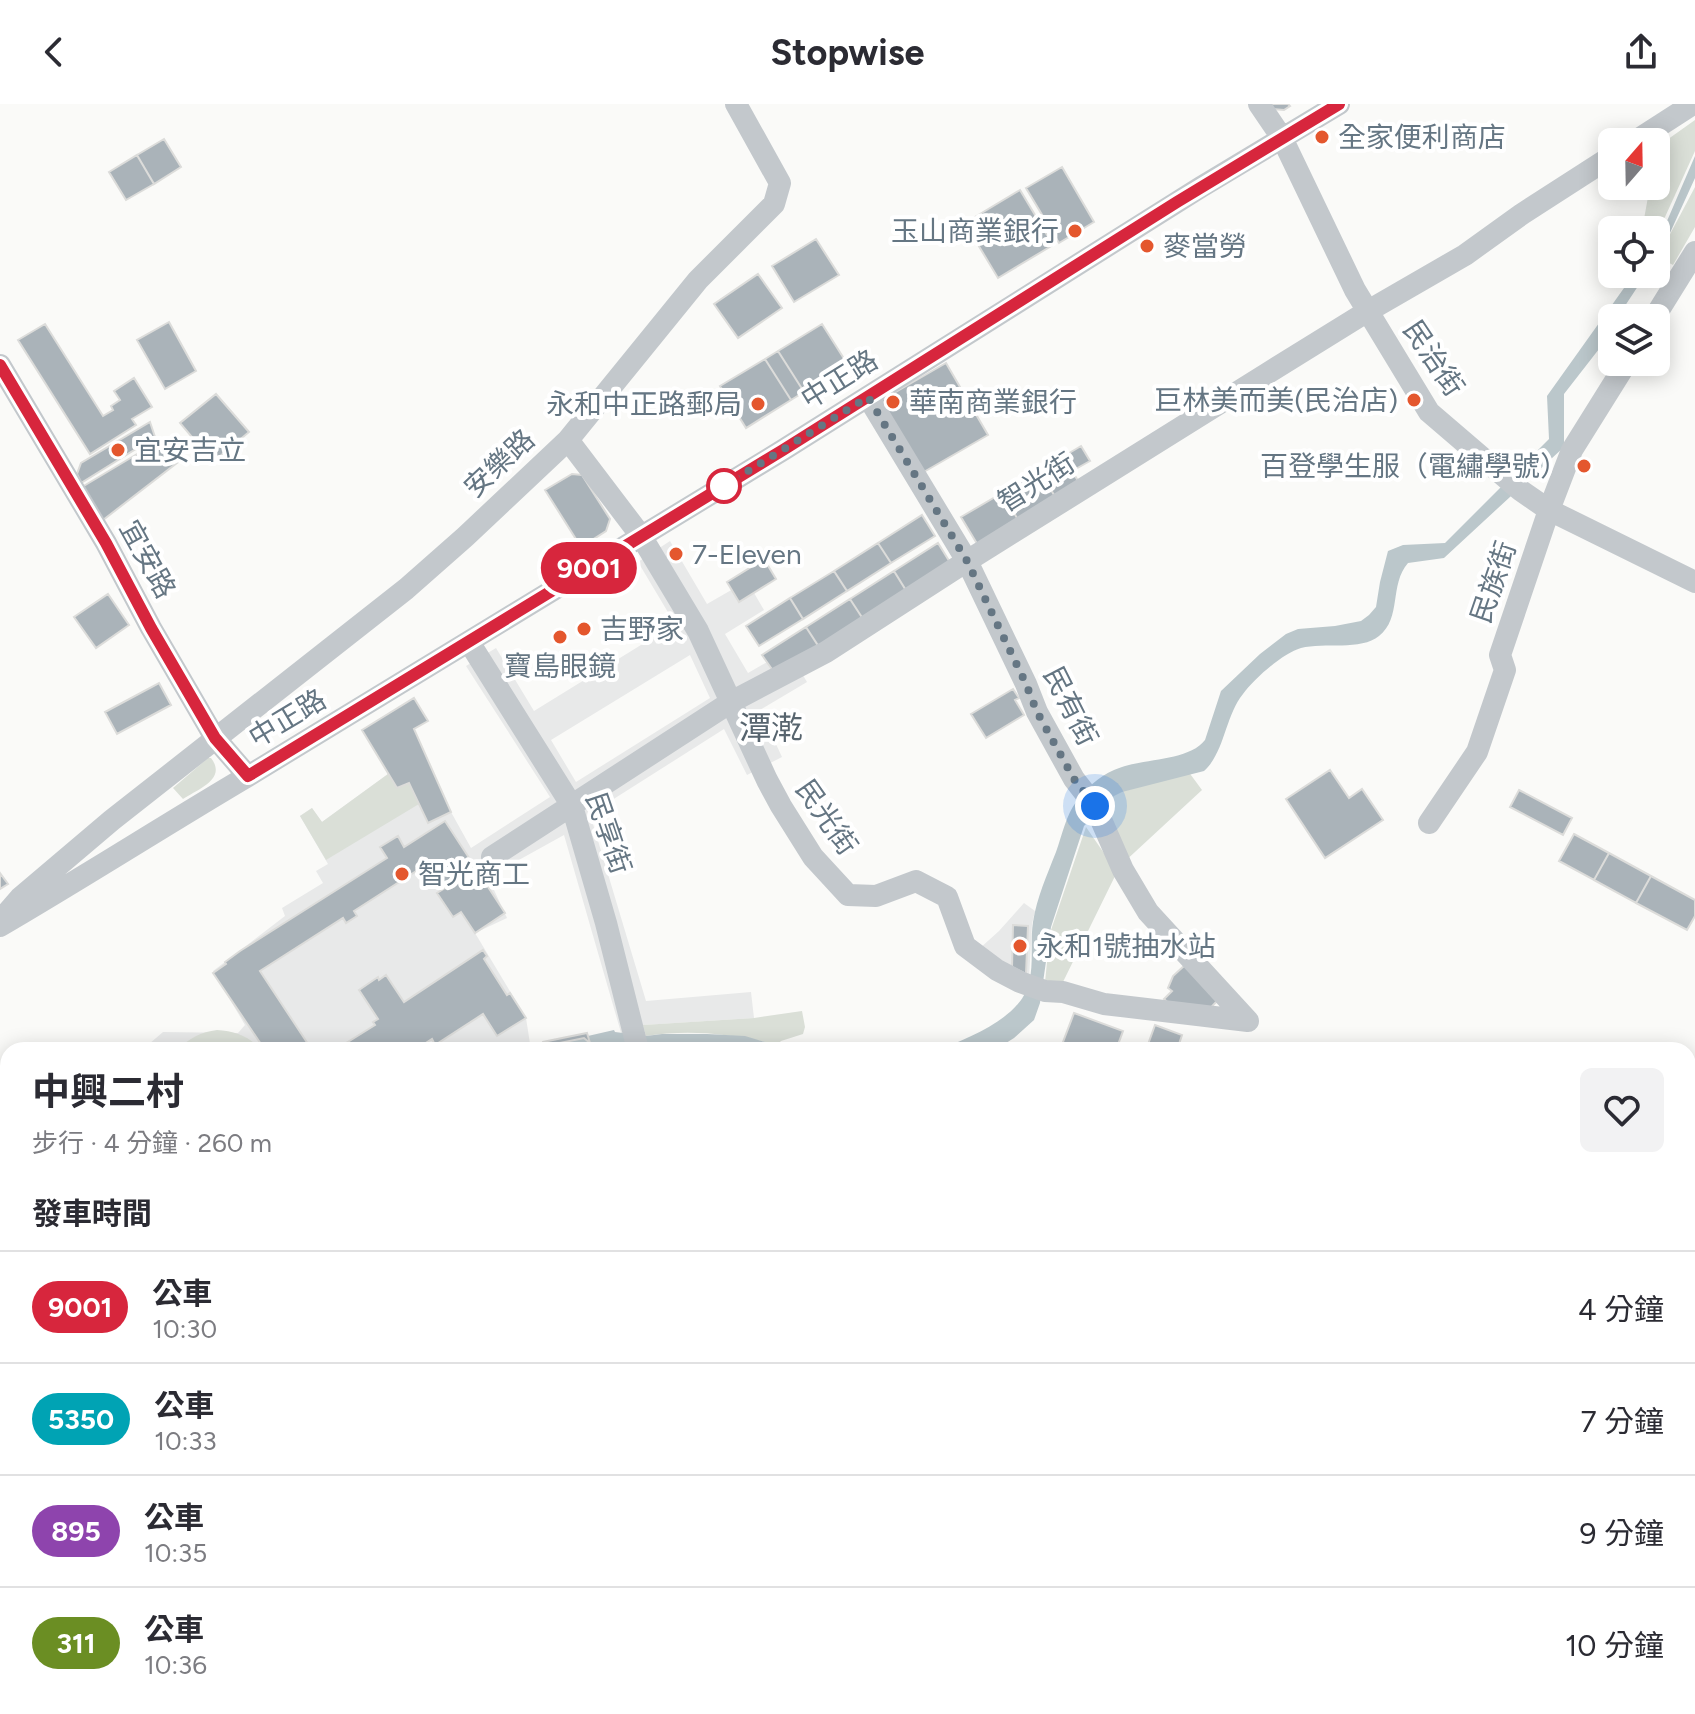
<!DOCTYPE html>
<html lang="zh-TW">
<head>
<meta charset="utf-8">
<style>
	:root { --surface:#fff; --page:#f2f2f3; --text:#2b2b33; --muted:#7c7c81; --line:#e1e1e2 }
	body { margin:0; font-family:Figtree,"Noto Sans TC",sans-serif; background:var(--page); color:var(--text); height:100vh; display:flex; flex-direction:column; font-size:30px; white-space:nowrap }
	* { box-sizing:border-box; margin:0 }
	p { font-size:26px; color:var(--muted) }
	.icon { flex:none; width:44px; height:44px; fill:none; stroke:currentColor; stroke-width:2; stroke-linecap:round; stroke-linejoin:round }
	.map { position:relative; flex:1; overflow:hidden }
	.side { position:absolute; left:0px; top:938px; width:1696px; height:672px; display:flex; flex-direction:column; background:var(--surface); border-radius:24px 24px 0 0; box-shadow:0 4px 20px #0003 }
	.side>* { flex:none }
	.badge { padding:0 16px; border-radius:26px; font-size:28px; line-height:52px }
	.needle { width:52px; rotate:20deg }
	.buttons { position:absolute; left:1598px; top:24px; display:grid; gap:16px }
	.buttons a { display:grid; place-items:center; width:72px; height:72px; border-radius:12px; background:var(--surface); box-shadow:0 4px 20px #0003; font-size:40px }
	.you { position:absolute; width:40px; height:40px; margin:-20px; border:6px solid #fff; border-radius:50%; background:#1a73e8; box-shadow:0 0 0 12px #1a73e833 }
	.map>.badge { position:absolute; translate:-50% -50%; box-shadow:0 0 0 4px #fff }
	h2 { padding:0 32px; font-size:30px; line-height:72px }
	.round { display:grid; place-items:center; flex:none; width:84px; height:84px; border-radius:12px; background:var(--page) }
	.overview { display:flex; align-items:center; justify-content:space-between; height:136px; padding:0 32px }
	h1 { font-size:38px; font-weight:700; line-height:60px }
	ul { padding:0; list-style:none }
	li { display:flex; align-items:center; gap:24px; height:112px; padding:0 32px; border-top:2px solid var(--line) }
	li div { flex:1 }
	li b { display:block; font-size:30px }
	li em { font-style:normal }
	li .badge { min-width:88px; font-weight:700; text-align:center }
	header { display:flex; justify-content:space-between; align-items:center; height:104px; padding:0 32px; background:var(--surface); font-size:36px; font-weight:700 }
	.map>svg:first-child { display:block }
	.built { fill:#e8e9e9; fill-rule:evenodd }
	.green { fill:#dadfd7 }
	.water { fill:#bbc7cb }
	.building { fill:#aab3b9; stroke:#dcdcda; stroke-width:2 }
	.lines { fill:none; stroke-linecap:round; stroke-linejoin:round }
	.minor { stroke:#c3c8cc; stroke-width:22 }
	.major { stroke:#d6dbdf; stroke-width:26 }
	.highway { stroke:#d6dbdf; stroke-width:32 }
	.rail { stroke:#a2aab0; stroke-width:5; stroke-dasharray:12 6; stroke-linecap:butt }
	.line-casing { stroke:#fff; stroke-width:18 }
	.line { stroke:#d7263d; stroke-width:12 }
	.walk { stroke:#657683; stroke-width:8; stroke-dasharray:0 14.4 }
	.poi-dot { fill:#e4572e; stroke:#fff; stroke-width:3 }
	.stop-dot { fill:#fff; stroke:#d7263d; stroke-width:4 }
	.labels { text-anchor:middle; stroke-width:8; stroke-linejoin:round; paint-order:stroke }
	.poi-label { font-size:28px; fill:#657683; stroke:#fff; text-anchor:start }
	.street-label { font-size:28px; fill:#657683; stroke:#fff }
	.quarter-label { font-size:32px; fill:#57646e; stroke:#fff }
</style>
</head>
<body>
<header><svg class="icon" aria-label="back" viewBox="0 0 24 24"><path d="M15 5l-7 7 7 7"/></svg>Stopwise<svg class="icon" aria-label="share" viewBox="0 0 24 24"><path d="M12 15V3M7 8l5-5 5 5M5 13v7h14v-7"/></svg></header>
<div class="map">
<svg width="1695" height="1610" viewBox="0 0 1695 1610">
	<rect width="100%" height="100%" fill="#fafaf8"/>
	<path class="built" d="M670 437 707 500 747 477 764 506 725 530 748 569 788 546 807 578 760 606 782 653 747 671 724 625 590 710 646 897 751 888 754 914 644 921 650 946H626L564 731 488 773 507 814 475 829 526 914 531 946H146L149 940 163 928 238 929 245 921 213 867 285 812 282 804 323 779 316 767 328 760 300 712 312 704 322 718 388 670 362 626 414 594V625L451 708 471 744 550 693 466 562 496 544 534 607 675 520 638 458ZM690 551 710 594 576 678 551 636Z
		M1024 799 1035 807 1032 820 1029 875 979 845 999 827Z
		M1695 1346V1507L1688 1503V1359Z"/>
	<path class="green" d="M1695 16V47L1665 113 1656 127 1642 126 1650 82H1656L1657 43Z
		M1695 83V123L1673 161 1658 153Z
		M208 654H211C227 675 199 685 183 695L173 684Z
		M1185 663 1202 686 1122 760 1091 700 1143 671Z
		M388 670 397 684 409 679 419 700 326 756 300 712 312 704 322 718Z
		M1086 723 1117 768 1061 882 1045 878 1050 829Z
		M802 907 805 923 803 930 781 937 777 941C735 930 690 925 646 932L643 921 754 914Z
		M217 926C235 927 249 932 261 946H237L218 942 203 946H178C189 934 201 928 217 926Z"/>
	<path class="water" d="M1695 52V74L1669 131 1656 153V137L1664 124Z
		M1634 170H1646L1617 214H1612V221L1605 233 1606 236 1564 290V343L1444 454 1408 459C1389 481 1402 514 1379 532 1361 547 1324 538 1301 544 1283 549 1254 575 1243 590 1225 612 1225 648 1204 667L1122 688 1114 692 1084 722 1051 823 1040 899 1034 916 1014 934 995 946H939C969 933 1020 915 1029 879 1034 859 1030 838 1033 818 1037 793 1047 771 1056 748 1062 732 1066 710 1077 697 1087 684 1098 673 1114 666 1140 654 1188 658 1205 636L1221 587 1260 550 1286 530 1298 525 1335 522 1361 517 1369 511 1376 503 1380 478 1388 447 1403 441 1445 439 1549 335 1547 292Z
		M614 926 615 928 646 932 662 930H707L745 932 792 946H538L540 943Z"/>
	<path class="building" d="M1267 0H1288L1290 2 1284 6 1272 5Z
		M164 35 181 63 154 80 137 51Z
		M137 51 154 80 126 96 109 68Z
		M1062 63 1094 118 1059 139 1026 84Z
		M1020 86 1053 141 998 174 965 119Z
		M816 135 839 171 794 198 772 162Z
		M758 170 782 204 738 234 714 200Z
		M169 218 196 267 165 285 137 236Z
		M45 220 103 312 113 306 111 302 120 296 114 287 134 274 152 303 132 315 136 321 90 350 18 236Z
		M822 220 848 261 804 288 778 247Z
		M778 247 804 288 791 296 765 255Z
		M765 255 791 296 746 324 720 282Z
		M946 259 988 331 922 369 880 297Z
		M216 290 249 328 213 358 180 319Z
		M150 318 155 333 81 379 77 370 81 359Z
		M164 334 182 355 103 416 82 383Z
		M1081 342 1090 357 1072 367 1085 388 1061 402 1039 367Z
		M1039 367 1061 402 1023 424 1002 389Z
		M572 370 582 371 610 415 606 427 581 443 545 386Z
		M1002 389 1023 424 982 448 961 413Z
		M922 411 935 432 891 459 878 439Z
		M878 439 891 459 847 487 834 467Z
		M938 439 951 460 907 488 894 467Z
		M764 455 776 475 739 498 727 478Z
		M834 467 847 487 803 515 790 494Z
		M894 467 907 488 863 515 850 495Z
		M108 490 129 521 96 544 74 513Z
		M790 494 803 515 759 542 746 522Z
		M850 495 863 515 819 543 806 523Z
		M806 523 819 543 776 571 762 551Z
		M159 579 171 601 117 630 105 608Z
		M1013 585 1019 594 1015 596 1024 611 986 634 971 610Z
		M414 594 428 617 414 625 451 708 428 719 409 679 397 684 362 626Z
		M1330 666 1349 694 1362 685 1383 716 1325 754 1286 695Z
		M1519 686 1572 714 1563 731 1510 703Z
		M445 717 505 809 475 829 461 808 453 813 437 789 445 784 429 759 354 807 357 812 346 819 343 814 260 867 312 946H265L213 869 226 860 225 858 240 847 387 754 380 743 398 732 404 743Z
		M1574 730 1609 749 1594 776 1559 757Z
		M1609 749 1651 772 1636 799 1594 776Z
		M0 769 8 780 0 785Z
		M1651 772 1695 796V812L1687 826 1636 799Z
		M1013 821 1028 822 1026 870 1012 863Z
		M483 846 487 852 484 855 507 891 510 889 526 914 497 932 483 910 435 941 432 935 415 946H335L375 921 373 918 378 915 359 886 378 873 379 876 386 871 404 898Z
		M1185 861 1218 896 1201 914 1182 912 1164 895 1172 887 1168 884 1173 872Z
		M1074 909 1123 927 1116 946H1060Z
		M1155 921 1182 931 1177 946H1146Z
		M587 929 590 939 584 934 540 943 543 938Z
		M0 1216 8 1218V1378L0 1374Z
		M1688 1433 1695 1437V1475L1688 1471Z
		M466 1602H617L633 1610H475L465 1605Z
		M617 1602H698L695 1608 697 1610H633Z
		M698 1602H710L726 1610H697L695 1608Z
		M1580 1602H1609V1610H1580Z
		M1609 1602H1657V1610H1609Z"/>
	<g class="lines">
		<path class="minor" d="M1259 0 1282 34 1355 186 1429 308 1520 386 1549 406 1695 478
			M1634 38 1693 0
			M1654 214 1695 148
			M0 261 106 439 151 524 215 634 248 672
			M868 293 967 457 1026 580 1037 608 1074 675 1095 702 1123 766 1148 808 1248 917
			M568 336 641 432 698 527 767 676 781 702 813 753 848 791 876 792 916 777 947 793 965 842 997 866 1020 878 1045 887 1063 888 1104 900 1248 917
			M469 538 572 702 606 819 638 946
			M1429 719 1477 648 1505 566 1500 551 1549 406 1572 346 1627 258
			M492 753 731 598 826 548 967 457 1268 269 1368 207 1465 151 1522 110 1612 52
			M6 810 20 794 112 716 406 485 465 433 568 336 698 176 774 100 780 79 736 0
			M0 822C84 773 165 721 248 672L783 346 1201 83 1339 0
			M1688 1316 1695 1303
			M1688 1519 1695 1523
			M1490 1602 1491 1610
			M1560 1602 1561 1610
			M802 1610 806 1602
			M953 1610 956 1602"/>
		<path class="major" d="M0 1389 8 1393
			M0 1472 8 1476
			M249 1602 264 1610
			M417 1602 432 1610"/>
		<path class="highway" d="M0 1411 8 1415
			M0 1449 8 1453
			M297 1602 312 1610
			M374 1602 389 1610"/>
		<path class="rail" d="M0 1440 8 1444
			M315 1602 331 1610
			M337 1602 353 1610"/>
	</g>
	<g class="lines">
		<g class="line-casing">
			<path id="line" d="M0 261 106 439 151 524 215 634 248 672 783 346 1177 98 1339 0"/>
		</g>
		<use href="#line" class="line"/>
		<path class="walk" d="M724 382 868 293 967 457 1026 580 1037 608 1074 675 1095 702"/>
	</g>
	<g class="poi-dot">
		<circle cx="1322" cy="33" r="8"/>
		<circle cx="1075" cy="127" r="8"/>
		<circle cx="1147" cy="142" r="8"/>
		<circle cx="1414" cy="296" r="8"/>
		<circle cx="893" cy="298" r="8"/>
		<circle cx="758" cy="300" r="8"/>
		<circle cx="118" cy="346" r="8"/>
		<circle cx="1584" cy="362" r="8"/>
		<circle cx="676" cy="450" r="8"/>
		<circle cx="584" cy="525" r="8"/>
		<circle cx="560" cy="533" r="8"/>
		<circle cx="402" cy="770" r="8"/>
		<circle cx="1020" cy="842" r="8"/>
	</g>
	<circle class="stop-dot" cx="724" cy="382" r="16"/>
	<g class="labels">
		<g class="poi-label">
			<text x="1338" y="43">全家便利商店</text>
			<text x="1059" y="137" text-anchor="end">玉山商業銀行</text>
			<text x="1163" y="152">麥當勞</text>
			<text x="1398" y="306" text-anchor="end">巨林美而美(民治店)</text>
			<text x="909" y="308">華南商業銀行</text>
			<text x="742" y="310" text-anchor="end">永和中正路郵局</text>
			<text x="134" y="356">宜安吉立</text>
			<text x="1568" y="372" text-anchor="end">百登學生服（電繡學號）</text>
			<text x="692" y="460">7-Eleven</text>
			<text x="600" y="535">吉野家</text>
			<text x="560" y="572" text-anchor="middle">寶島眼鏡</text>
			<text x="418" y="780">智光商工</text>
			<text x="1036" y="852">永和1號抽水站</text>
		</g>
		<g class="street-label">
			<text transform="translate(1434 254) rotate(56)" y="10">民治街</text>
			<text transform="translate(839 275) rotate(-32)" y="10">中正路</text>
			<text transform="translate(499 359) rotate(-43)" y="10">安樂路</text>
			<text transform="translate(1036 378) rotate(-32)" y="10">智光街</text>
			<text transform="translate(148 455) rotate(61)" y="10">宜安路</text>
			<text transform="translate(1493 478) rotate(-71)" y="10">民族街</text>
			<text transform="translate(1071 602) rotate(63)" y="10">民有街</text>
			<text transform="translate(287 614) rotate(-31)" y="10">中正路</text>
			<text transform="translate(827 713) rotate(55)" y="10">民光街</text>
			<text transform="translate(609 729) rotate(71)" y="10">民享街</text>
		</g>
		<g class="quarter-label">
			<text x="771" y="635">潭漧</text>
		</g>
	</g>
</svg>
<div class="buttons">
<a><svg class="needle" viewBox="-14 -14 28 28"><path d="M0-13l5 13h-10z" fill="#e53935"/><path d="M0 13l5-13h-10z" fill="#7c7c81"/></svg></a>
<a><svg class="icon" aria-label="locate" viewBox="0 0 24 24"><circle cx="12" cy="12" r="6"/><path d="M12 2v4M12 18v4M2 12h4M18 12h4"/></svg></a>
<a><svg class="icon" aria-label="layers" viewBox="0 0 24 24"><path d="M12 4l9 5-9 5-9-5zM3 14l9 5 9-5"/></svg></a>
</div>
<div class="you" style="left:1095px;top:702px"></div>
<b class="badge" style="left:589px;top:464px;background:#d7263d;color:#fff">9001</b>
<section class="side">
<div class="overview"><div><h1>中興二村</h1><p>步行 · 4 分鐘 · 260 m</p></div><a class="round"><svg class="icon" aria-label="heart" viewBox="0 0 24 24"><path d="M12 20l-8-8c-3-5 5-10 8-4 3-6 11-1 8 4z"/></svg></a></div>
<h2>發車時間</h2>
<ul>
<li><span class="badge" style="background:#d7263d;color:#fff">9001</span><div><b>公車</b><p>10:30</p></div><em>4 分鐘</em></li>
<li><span class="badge" style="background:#00a3b4;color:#fff">5350</span><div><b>公車</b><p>10:33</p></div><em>7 分鐘</em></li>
<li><span class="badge" style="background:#8e44ad;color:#fff">895</span><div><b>公車</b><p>10:35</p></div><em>9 分鐘</em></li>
<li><span class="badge" style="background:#6b8e23;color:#fff">311</span><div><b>公車</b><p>10:36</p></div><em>10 分鐘</em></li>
</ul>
</section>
</div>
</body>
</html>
